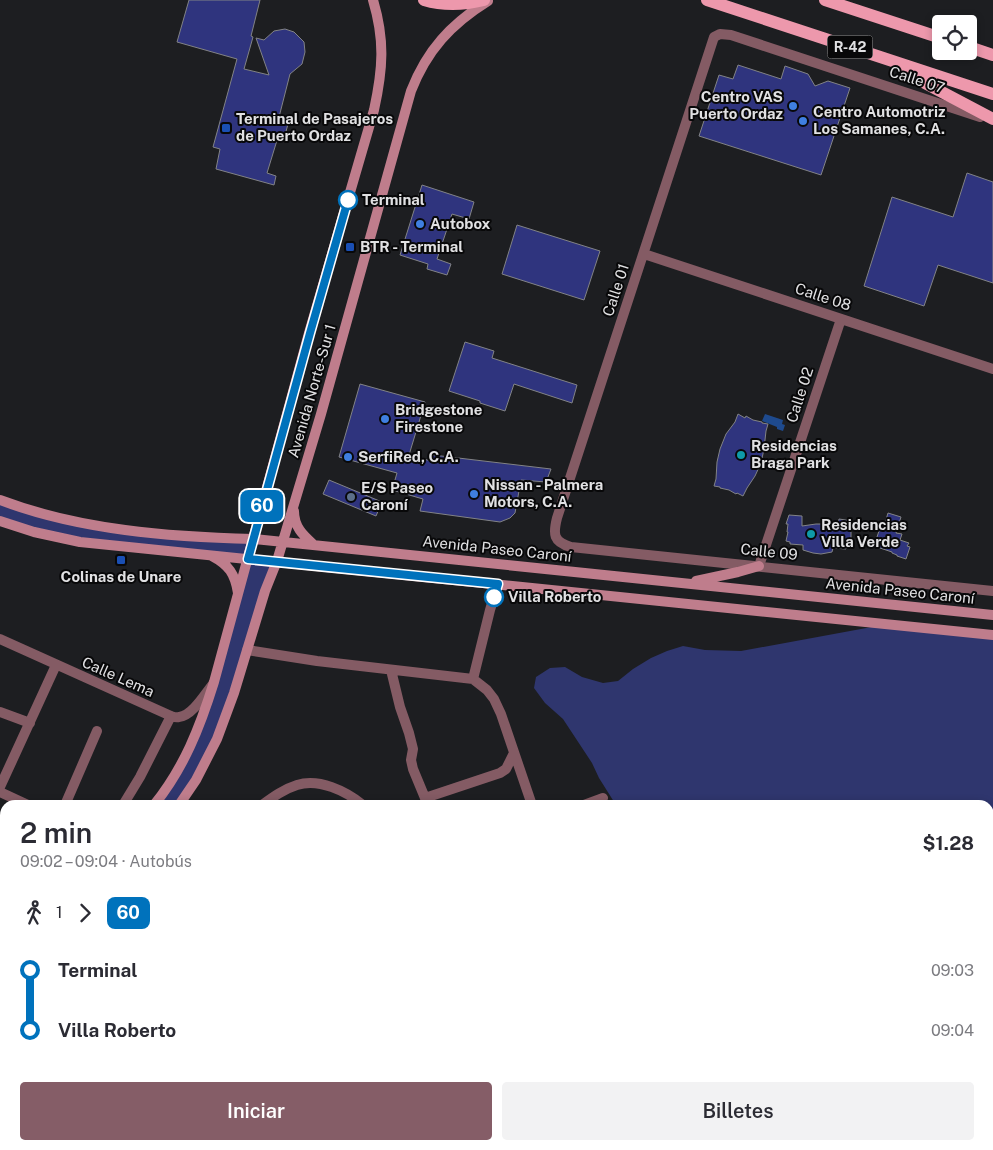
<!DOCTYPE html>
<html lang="es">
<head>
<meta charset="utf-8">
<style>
	:root { --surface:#fff; --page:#f2f2f3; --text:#2b2b33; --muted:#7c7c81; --accent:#855d67 }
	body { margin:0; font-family:"Public Sans",sans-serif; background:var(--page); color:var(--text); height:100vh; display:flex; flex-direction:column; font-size:19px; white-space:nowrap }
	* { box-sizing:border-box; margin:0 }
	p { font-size:16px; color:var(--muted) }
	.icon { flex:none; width:28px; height:28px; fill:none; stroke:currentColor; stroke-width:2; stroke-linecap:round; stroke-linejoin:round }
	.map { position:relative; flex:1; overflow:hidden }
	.sheet { position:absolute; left:0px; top:800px; width:994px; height:350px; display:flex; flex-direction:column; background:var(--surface); border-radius:15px 15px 0 0; box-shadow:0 2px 8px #0003 }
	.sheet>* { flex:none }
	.badge { padding:0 10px; border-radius:8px; font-size:18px; line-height:32px }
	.controls { position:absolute; left:932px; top:15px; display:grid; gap:10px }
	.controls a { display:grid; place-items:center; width:45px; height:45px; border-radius:5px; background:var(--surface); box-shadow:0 2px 8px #0003; font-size:25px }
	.map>.badge { position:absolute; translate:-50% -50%; box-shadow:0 0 0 2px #fff }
	.legs { display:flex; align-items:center; gap:8px; height:55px; padding:0 20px; font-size:16px }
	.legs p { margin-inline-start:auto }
	.headline { display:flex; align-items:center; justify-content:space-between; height:85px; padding:0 20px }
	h1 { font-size:28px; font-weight:600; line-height:38px }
	.button { display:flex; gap:10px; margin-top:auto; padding:10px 20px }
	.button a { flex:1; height:58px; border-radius:5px; background:var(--accent); color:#fff; font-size:20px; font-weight:600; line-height:58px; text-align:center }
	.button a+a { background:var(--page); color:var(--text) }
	ul { padding:0 20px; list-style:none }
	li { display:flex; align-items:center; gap:18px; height:60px; font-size:19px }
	li i { display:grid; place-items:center; width:8px; height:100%; margin:0 6px; background:currentColor }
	li i::after { content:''; width:12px; height:12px; margin:-6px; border:4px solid; border-radius:50%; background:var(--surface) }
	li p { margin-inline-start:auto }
	li:first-child i { background:linear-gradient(#0000 50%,currentColor 0) }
	li:last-child i { background:linear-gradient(currentColor 50%,#0000 0) }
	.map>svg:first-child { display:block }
	.green { fill:#2f366e }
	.water { fill:#1e4a8e }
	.building { fill:#2f347e; stroke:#828386 }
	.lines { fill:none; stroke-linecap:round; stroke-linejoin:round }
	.street { stroke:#845b64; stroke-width:10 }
	.secondary { stroke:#bf7d8c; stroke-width:10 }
	.primary { stroke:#ed98ac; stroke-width:12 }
	.line-1-casing { stroke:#fff; stroke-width:11 }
	.line-1 { stroke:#0072bc; stroke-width:8 }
	.shop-dot { fill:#3f7fe0; stroke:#080809; stroke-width:2 }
	.transit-dot { fill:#1a4fb4; stroke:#080809; stroke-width:2 }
	.stop-1-dot { fill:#fff; stroke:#0072bc; stroke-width:2.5 }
	.culture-dot { fill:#0f9aa8; stroke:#080809; stroke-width:2 }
	.service-dot { fill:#5c6f8a; stroke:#080809; stroke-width:2 }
	.labels { text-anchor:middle; stroke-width:4; stroke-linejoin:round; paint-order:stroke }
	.shield { fill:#080809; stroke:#a0a0a2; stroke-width:1 }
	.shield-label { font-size:14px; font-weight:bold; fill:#e1e1e3 }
	.street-label { font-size:15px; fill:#e1e1e3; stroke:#080809 }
	.poi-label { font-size:15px; font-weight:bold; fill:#e1e1e3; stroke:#080809; text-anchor:start }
	.stop-label { font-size:15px; font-weight:bold; fill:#e1e1e3; stroke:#080809; text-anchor:start }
</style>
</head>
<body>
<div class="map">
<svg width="993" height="1150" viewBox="0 0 993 1150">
	<rect width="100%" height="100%" fill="#1d1e21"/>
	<path class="green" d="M0 500 77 523 254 539 249 559 277 561 225 719 179 805H154L189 749 248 559 80 542 0 521Z
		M888 624 993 636V1150H753L751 1145H989V805H616L599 778 592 763 563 719 545 703 534 688 536 677 550 668 565 667 582 677 603 683 618 681 633 669 651 658 667 651 683 646 705 650 741 651Z
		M85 1145H180V1150H83Z"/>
	<path class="water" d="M765 414 783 420 782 424 785 425 783 431 777 429V427L762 421Z"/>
	<path class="building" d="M189 0H260L251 36 253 37 244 69 269 75 256 38 264 40 274 31 285 29 294 32 304 42 305 52 302 64 290 74 278 121 288 124 284 139 278 137 267 173 276 176 274 185 216 169 220 149 213 147 237 59 177 42Z
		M738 65 781 79 785 66 808 74 815 86 828 81 850 88 821 175 699 136 719 75 733 79Z
		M967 173 993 182V283L938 265 924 306 864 286 892 197 953 217Z
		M422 185 474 202 469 219 452 214 437 259 451 264 447 275 427 269 428 264 400 255Z
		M517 225 600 251 584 300 502 274Z
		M465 342 494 351 492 358 577 385 572 403 514 384 505 411 480 403V401L449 391Z
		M360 384 425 402 409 455 431 461 433 455 551 469 546 482 521 480 515 513 510 518 500 522 420 511 423 499 392 490 397 473 339 457Z
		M738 414 745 418 746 416 753 420 762 422V423L768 424 766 431 764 449 761 463 755 476 747 488 743 496 737 493 736 494 729 490 720 488V487L714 486 716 479 717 462 720 449 726 434 735 422Z
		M329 480 382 502 376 516 323 494Z
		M888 513 901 517 896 533 902 534 900 540 909 543 907 546 910 547 906 559 897 556V555L892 553V552L877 547 878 544 875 543 882 522 885 523Z
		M789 515 802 516V526L816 524H823L837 529 839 519 852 521 853 530H851V538H850V547L846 546V549L833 548 832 552 821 554 813 553 803 550V545L790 544V542L786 541 788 532H787L788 524H786Z"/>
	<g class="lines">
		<path class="street" d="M980 117 731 35 720 34 714 37 557 518C553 534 553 542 571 547L993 591
			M644 254 993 369
			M759 566 841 319
			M0 639 171 716C174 717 176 718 179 717 192 716 205 694 213 684
			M247 650 317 661 473 679 487 690 494 699 501 714 532 805
			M391 670 400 707 409 733 413 749 411 760 413 769 425 798 426 805
			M473 679 490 610 498 584
			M0 712 30 723
			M0 787 56 665
			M0 792 28 805
			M425 798 500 773 506 769 514 753
			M65 805 97 731
			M123 805 140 777 171 716
			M262 805C273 797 284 789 297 785 319 778 346 791 363 805
			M584 805 603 798
			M0 1014 5 1010
			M0 1055 5 1050
			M480 1145 481 1150
			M572 1145V1150
			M626 1145 627 1150
			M695 1145 696 1150
			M32 1150 36 1145
			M347 1150 348 1145"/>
		<path class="secondary" d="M0 500C79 530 170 537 254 539L993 615
			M294 511C294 527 303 535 314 545
			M0 521 34 532 80 542 993 635
			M212 556C229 565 235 574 238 593
			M696 581 738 572 759 566
			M154 805C184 768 200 727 214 682L309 333 374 110C383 69 385 40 373 0
			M179 805 196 780 217 739 234 693 265 591 277 561 321 414 411 91C427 50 451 24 488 1
			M0 972 5 966
			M0 1004 5 998"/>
		<path class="primary" d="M424 0C444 6 464 5 484 0
			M707 0 993 94
			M825 0 941 38
			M969 47 993 55
			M904 72 993 119"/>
	</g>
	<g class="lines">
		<g class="line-1-casing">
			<path id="line-1" d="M348 200 310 333 248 559 498 584 494 597"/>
		</g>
		<use href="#line-1" class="line-1"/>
	</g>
	<g class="shop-dot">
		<circle cx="793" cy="106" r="5"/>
		<circle cx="803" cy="121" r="5"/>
		<circle cx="420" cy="224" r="5"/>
		<circle cx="385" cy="419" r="5"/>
		<circle cx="348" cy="457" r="5"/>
		<circle cx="474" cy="494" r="5"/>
	</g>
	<g class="transit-dot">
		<rect x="221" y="123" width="10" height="10" rx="2.5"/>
		<rect x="345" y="242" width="10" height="10" rx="2.5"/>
		<rect x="116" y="555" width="10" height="10" rx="2.5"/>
	</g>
	<g class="stop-1-dot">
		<circle cx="348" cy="200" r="9"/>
		<circle cx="494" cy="597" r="9"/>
	</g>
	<g class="culture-dot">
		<circle cx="741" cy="455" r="5"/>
		<circle cx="811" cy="534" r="5"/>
	</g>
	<circle class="service-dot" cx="351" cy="497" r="5"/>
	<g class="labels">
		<rect class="shield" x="827.5" y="35.5" width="45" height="23" rx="4"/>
		<g class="shield-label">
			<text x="850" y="52">R-42</text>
		</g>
		<g class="street-label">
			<text transform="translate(917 80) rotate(18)" y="5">Calle 07</text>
			<text transform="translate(616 290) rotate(-72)" y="5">Calle 01</text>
			<text transform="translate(823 297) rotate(18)" y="5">Calle 08</text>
			<text transform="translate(312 391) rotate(-74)" y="5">Avenida Norte-Sur 1</text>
			<text transform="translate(800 395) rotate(-72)" y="5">Calle 02</text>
			<text transform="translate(497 549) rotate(6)" y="5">Avenida Paseo Caroní</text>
			<text transform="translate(769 552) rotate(6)" y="5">Calle 09</text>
			<text transform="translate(900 591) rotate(6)" y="5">Avenida Paseo Caroní</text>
			<text transform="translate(118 677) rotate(24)" y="5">Calle Lema</text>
		</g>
		<g class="poi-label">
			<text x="783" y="102" text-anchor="end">Centro VAS<tspan x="783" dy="17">Puerto Ordaz</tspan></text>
			<text x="813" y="117">Centro Automotriz<tspan x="813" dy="17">Los Samanes, C.A.</tspan></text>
			<text x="236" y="124">Terminal de Pasajeros<tspan x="236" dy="17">de Puerto Ordaz</tspan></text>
			<text x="430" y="229">Autobox</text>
			<text x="360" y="252">BTR - Terminal</text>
			<text x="395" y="415">Bridgestone<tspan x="395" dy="17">Firestone</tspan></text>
			<text x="751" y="451">Residencias<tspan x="751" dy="17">Braga Park</tspan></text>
			<text x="358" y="462">SerfiRed, C.A.</text>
			<text x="484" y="490">Nissan - Palmera<tspan x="484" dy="17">Motors, C.A.</tspan></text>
			<text x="361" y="493">E/S Paseo<tspan x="361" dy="17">Caroní</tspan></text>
			<text x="821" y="530">Residencias<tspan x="821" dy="17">Villa Verde</tspan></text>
			<text x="121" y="582" text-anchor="middle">Colinas de Unare</text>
		</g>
		<g class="stop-label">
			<text x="362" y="205">Terminal</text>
			<text x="508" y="602">Villa Roberto</text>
		</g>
	</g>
</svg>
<div class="controls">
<a><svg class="icon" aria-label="locate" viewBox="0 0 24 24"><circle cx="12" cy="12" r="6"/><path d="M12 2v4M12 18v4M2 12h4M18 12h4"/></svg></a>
</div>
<b class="badge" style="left:262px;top:506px;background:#0072bc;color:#fff">60</b>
<section class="sheet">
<div class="headline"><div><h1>2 min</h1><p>09:02 – 09:04 · Autobús</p></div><b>$1.28</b></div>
<div class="legs"><svg class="icon" aria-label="walk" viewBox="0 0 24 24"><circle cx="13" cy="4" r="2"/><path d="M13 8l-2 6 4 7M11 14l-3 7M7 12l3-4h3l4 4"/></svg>1<svg class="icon" aria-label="forward" viewBox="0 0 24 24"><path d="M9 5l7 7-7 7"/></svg><b class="badge" style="background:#0072bc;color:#fff">60</b></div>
<ul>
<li><i style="color:#0072bc"></i><b>Terminal</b><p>09:03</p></li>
<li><i style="color:#0072bc"></i><b>Villa Roberto</b><p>09:04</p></li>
</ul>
<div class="button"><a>Iniciar</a><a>Billetes</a></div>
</section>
</div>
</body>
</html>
